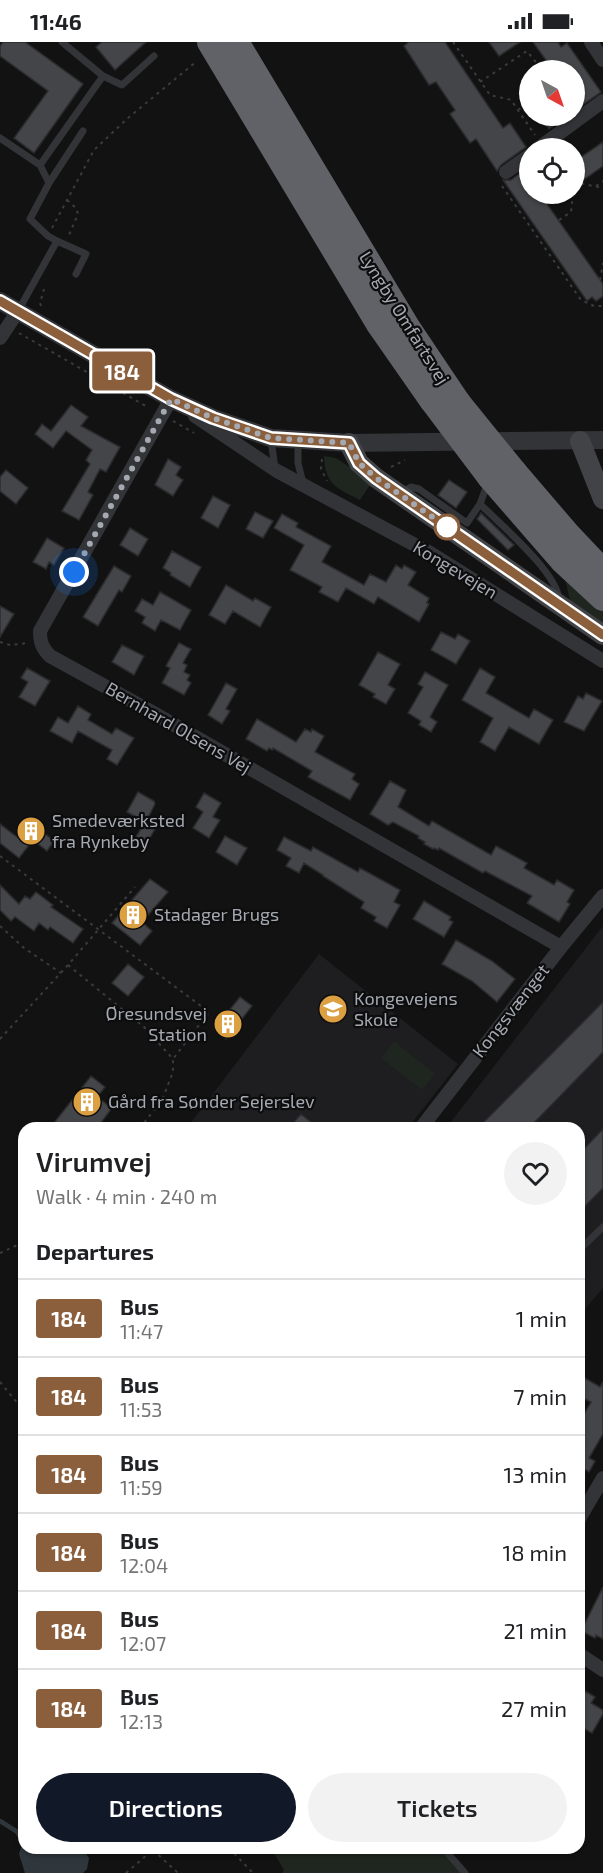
<!DOCTYPE html>
<html lang="en">
<head>
<meta charset="utf-8">
<style>
	:root { --surface:#fff; --page:#f2f2f2; --text:#202124; --muted:#757577; --line:#e0e0e0; --accent:#111827 }
	body { margin:0; font-family:"Exo 2",sans-serif; background:var(--page); color:var(--text); height:100vh; display:flex; flex-direction:column; font-size:22px; white-space:nowrap }
	* { box-sizing:border-box; margin:0 }
	p { font-size:20px; color:var(--muted) }
	.icon { flex:none; width:33px; height:33px; fill:none; stroke:currentColor; stroke-width:2; stroke-linecap:round; stroke-linejoin:round }
	.map { position:relative; flex:1; overflow:hidden }
	.panel { position:absolute; left:18px; top:1080px; width:567px; height:732px; display:flex; flex-direction:column; background:var(--surface); border-radius:18px; box-shadow:0 2px 4px #0004 }
	.panel>* { flex:none }
	.badge { padding:0 12px; border-radius:4px; font-size:21px; line-height:39px }
	.needle { width:39px; rotate:140deg }
	.buttons { position:absolute; left:519px; top:18px; display:grid; gap:12px }
	.buttons a { display:grid; place-items:center; width:66px; height:66px; border-radius:50%; background:var(--surface); box-shadow:0 2px 4px #0004; font-size:30px }
	.you { position:absolute; width:30px; height:30px; margin:-15px; border:4px solid #fff; border-radius:50%; background:#1a73e8; box-shadow:0 0 0 9px #1a73e833 }
	.map>.badge { position:absolute; translate:-50% -50%; box-shadow:0 0 0 3px #fff }
	h2 { padding:0 18px; font-size:22px; line-height:54px }
	.round { display:grid; place-items:center; flex:none; width:63px; height:63px; border-radius:32px; background:var(--page) }
	.summary { display:flex; align-items:center; justify-content:space-between; height:102px; padding:0 18px }
	h1 { font-size:28px; font-weight:600; line-height:45px }
	.primary-button { display:flex; gap:12px; margin-top:auto; padding:12px 18px }
	.primary-button a { flex:1; height:69px; border-radius:36px; background:var(--accent); color:#fff; font-size:24px; font-weight:600; line-height:69px; text-align:center }
	.primary-button a+a { background:var(--page); color:var(--text) }
	ul { padding:0; list-style:none }
	li { display:flex; align-items:center; gap:18px; height:78px; padding:0 18px; border-top:2px solid var(--line) }
	li div { flex:1 }
	li b { display:block; font-size:22px }
	li em { font-style:normal }
	li .badge { min-width:66px; font-weight:700; text-align:center }
	.status { display:flex; justify-content:space-between; align-items:center; height:42px; padding:0 30px; background:var(--surface); direction:ltr }
	.status svg { height:16px; fill:currentColor }
	.map>svg:first-child { display:block }
	.built { fill:#1e1e20 }
	.green { fill:#1f251f }
	.water { fill:#2f373c }
	.lines { fill:none; stroke-linecap:round; stroke-linejoin:round }
	.stream { stroke:#2f373c; stroke-width:4.5 }
	.building { fill:#444548; stroke:#2c2c2f; stroke-width:1.5 }
	.path { stroke:#393b3e; stroke-width:2; stroke-dasharray:3 4.5; stroke-linecap:butt }
	.service { stroke:#333438; stroke-width:7 }
	.minor { stroke:#333438; stroke-width:14 }
	.tertiary { stroke:#333438; stroke-width:18 }
	.secondary { stroke:#414347; stroke-width:20 }
	.motorway { stroke:#606268; stroke-width:26 }
	.motorway-bridge { stroke:#606268; stroke-width:26 }
	.line-casing { stroke:#fff; stroke-width:14 }
	.line { stroke:#8b5e3c; stroke-width:9 }
	.walk { stroke:#a5aab2; stroke-width:6; stroke-dasharray:0 10.8 }
	.stop-dot { fill:#fff; stroke:#8b5e3c; stroke-width:3 }
	.labels { text-anchor:middle; stroke-width:4.5; stroke-linejoin:round; paint-order:stroke }
	.street-label { font-size:18px; fill:#a5aab2; stroke:#0d0d0e }
	.poi-label { font-size:18px; fill:#a5aab2; stroke:#0d0d0e; text-anchor:start }
</style>
</head>
<body>
<div class="status"><b>11:46</b><svg viewBox="0 0 49 12"><path d="M0 12V9h3v3zM5 12V6h3v6zM10 12V3h3v9zM15 12V0h3v12zM26 1h20v11H26zM47 4h2v5h-2z"/></svg></div>
<div class="map">
<svg width="603" height="1831" viewBox="0 0 603 1831">
	<rect width="100%" height="100%" fill="#121213"/>
	<path class="built" d="M603 884V1246L579 1274V1086H446Z
		M319 912 458 1022 408 1086H187Z"/>
	<path class="green" d="M324 414 336 416 372 440 360 458C336 446 325 442 324 414Z
		M564 532 603 569V586L570 559Z
		M394 999 435 1032 422 1048 381 1016Z
		M271 1806H444L466 1831H282L284 1828Z"/>
	<path class="water" d="M24 1800V1806H82L89 1816 87 1827 83 1831H25L19 1812 22 1802Z"/>
	<g class="lines">
		<path class="stream" d="M0 1779 16 1789 24 1799"/>
	</g>
	<path class="building" d="M3 0H25L83 42 34 111 14 96 48 49 0 14V4Z
		M102 0H146L115 28 96 5Z
		M409 0H445L503 86 510 81 526 105 501 123 497 129 476 97 470 101 450 72 455 68 436 40 429 43 404 4Z
		M489 0H520L499 14Z
		M533 0H558L561 5 567 1 601 50 574 69V28H553Z
		M540 74H568L549 87Z
		M603 100V124L582 139 576 131 578 126 574 120Z
		M524 128 530 136V152H540L603 242V254L596 259 592 255 587 259 503 138H511Z
		M71 363 88 375 81 384 120 405 106 430 100 427 88 450 93 453 79 478 62 469 90 422 86 418 92 408 66 389 53 406 35 392 42 382 51 389Z
		M168 417 181 425 176 433 183 438 173 454 155 443Z
		M6 428 28 446 16 462 0 449V435Z
		M449 438 467 450 456 466 438 453Z
		M213 454 230 463 218 486 201 476Z
		M255 470 273 479 263 496 246 487Z
		M481 471 514 503 508 508 477 477Z
		M282 472 298 481 296 485 331 504 322 520 364 543 370 532 386 540 396 523 402 527 404 523 416 530 408 543 429 556 427 561 429 562 419 580 378 555 374 562 346 546 338 560 319 550 322 545 290 528 304 503 274 486Z
		M130 486 148 497 138 514 120 503Z
		M47 496 64 506 54 523 49 520 46 527 33 520Z
		M172 509 201 525 190 545 170 533 171 531 163 526Z
		M114 524 131 534 122 550 119 548 98 584 83 575Z
		M226 543 253 559 255 556 271 565 260 585 233 569 225 582 209 573Z
		M160 550 191 568 180 588 161 578 155 589 142 581 145 575 135 569 142 557 153 563Z
		M0 564 14 572 0 595Z
		M441 590 455 597 458 592 470 599 456 622 431 608Z
		M179 601 191 607 183 621 187 623 184 630 190 633 187 638 191 641 184 653 162 641 170 626 166 624Z
		M122 603 144 614 134 633 112 620Z
		M378 610 400 622 388 643 395 647 386 662 373 655 375 652 359 643Z
		M27 626 50 639 35 664 19 655 28 640 21 636Z
		M480 626 495 635 486 651 529 676 534 667 553 678 539 702 509 685 495 709 480 700 493 676 462 658Z
		M425 630 448 643 430 675 437 680 431 690 419 683 421 679 408 671 423 645 418 642Z
		M226 641 237 647 226 667 230 669 222 682 208 673Z
		M586 651 602 659 584 689 564 680 578 654 583 657Z
		M78 664 91 672 88 678 112 692 116 686 134 696 117 723 107 717 112 708 78 689 72 701 50 689 58 675 68 681Z
		M257 677 296 700 305 687 311 690 312 687 324 694 315 710 355 732 352 737 359 742 350 758 308 735 312 729 273 706 272 708 269 706 267 709 246 697Z
		M390 739 406 748 398 765 429 784 432 779 491 813 496 804 527 821 524 826 554 843 557 838 574 848 567 860 570 862 559 880 527 861 532 854 485 829 483 831 439 806 438 808 434 806 433 807 424 802 425 800 418 796 419 794 393 780 388 783 370 772Z
		M138 750 154 759 155 762 146 780 156 785 147 801 136 795 145 780 127 770Z
		M204 751 221 761 213 775 220 778 209 796 193 786 203 770 196 765Z
		M29 779 54 799 47 809 33 798 19 816 0 801V782L17 795Z
		M225 794 247 806 237 823 216 810Z
		M284 795 311 809 313 805 358 830 360 826 400 848 394 860 400 863 387 886 374 879 376 875 361 866 364 860 323 834V833L304 821 299 831 286 824 291 816 277 808Z
		M150 837 168 850 142 880 152 889 140 903 112 881Z
		M0 843 19 862 25 854 30 857 36 850 53 863 51 865 83 887 73 901 50 885 48 888 39 881 34 889 15 875 11 879 0 868Z
		M424 859 451 875 449 878 453 880 444 895 413 877Z
		M456 898 492 919 515 937 497 960 472 939 442 922Z
		M128 922 144 935 128 954 112 941Z
		M240 955 252 964 226 997 214 987Z
		M603 960V1010L529 1086H478Z
		M91 1034 105 1045 97 1055 112 1066 97 1086H50Z
		M301 1072 318 1086H289Z
		M603 1087V1146L579 1170V1112Z
		M583 1335 600 1345 603 1340V1392L589 1416 595 1419 589 1430 583 1426 579 1433V1381L591 1360 579 1354V1342Z
		M603 1545V1597L596 1593 595 1596 581 1589Z
		M585 1649 595 1655 591 1661 603 1668V1672L592 1691 579 1684V1654L581 1655Z"/>
	<g class="lines">
		<path class="path" d="M453 0 490 53 511 58 535 93
			M480 40 527 9 542 28
			M518 68 530 59
			M574 140 603 146
			M502 144 581 258 594 264H603
			M596 144 603 139
			M67 158 76 166 78 172 69 193
			M559 178 571 170 573 152
			M52 186 94 108 128 76 197 19
			M600 238 603 221
			M41 264 40 261 44 247
			M19 291 149 366
			M173 379 194 391
			M322 417 321 427 327 439
			M391 425 405 418
			M0 600 10 603 28 601
			M0 814 209 970 173 1017
			M0 884 24 906 61 931
			M68 923 144 985 173 1017V1030L162 1058 140 1086
			M0 997 68 923 135 845
			M0 1211 24 1200
			M0 1340 24 1369
			M229 1806 253 1831
			M153 1808 178 1831
			M126 1831 155 1806"/>
		<path class="service" d="M62 0 103 34 122 43 154 14
			M0 96 40 123
			M49 141 40 123 103 34
			M57 199 86 212 76 232
			M18 269 57 199 48 194 30 177 49 141 83 89
			M271 398 275 426
			M298 399V421L303 441
			M402 451 411 445 419 447 467 481 480 462 488 440
			M480 462C500 482 558 531 559 558
			M579 1208 603 1185
			M443 1806 465 1831"/>
		<path class="minor" d="M591 0 603 18
			M539 106 603 59
			M506 130 530 113
			M0 296 18 269
			M180 363 171 357 40 589C40 600 42 606 50 614L157 673 561 905
			M195 374 277 429 430 511 603 619
			M421 1086 561 905 603 854
			M579 1477 603 1436
			M579 1612 603 1628"/>
		<path class="tertiary" d="M0 259 171 357 213 376 271 396 349 401 603 398"/>
		<path class="secondary" d="M580 399 603 457
			M349 401 359 421 376 436 603 593"/>
		<path class="motorway" d="M210 0 379 282 432 358
			M236 0 407 285 458 361
			M514 430 568 493 603 530
			M490 435 563 519 603 556"/>
		<path class="motorway-bridge" d="M432 358 490 435
			M458 361 514 430"/>
	</g>
	<g class="lines">
		<g class="line-casing">
			<path id="line" d="M0 259 171 357 213 376 271 396 349 401 359 421 376 436 603 593"/>
		</g>
		<use href="#line" class="line"/>
		<path class="walk" d="M74 530 171 357 213 376 271 396 349 401 359 421 376 436 447 485"/>
	</g>
	<defs>
		<g id="building-disc" transform="scale(1.5)"><circle r="9.5" fill="#dc9f41" stroke="#0d0d0e"/><path d="M-4-6H4V6H1V3H-1V6H-4ZM-2.5-4.3h1.7v1.8h-1.7ZM.8-4.3h1.7v1.8H.8ZM-2.5-1h1.7V.8h-1.7ZM.8-1h1.7V.8H.8Z" fill="#fff"/></g>
		<g id="school-disc" transform="scale(1.5)"><circle r="9.5" fill="#dc9f41" stroke="#0d0d0e"/><path d="M0-5L7-2L0 1L-7-2ZM-4 1L0 2.5L4 1V4Q0 6-4 4Z" fill="#fff"/></g>
	</defs>
	<g fill-rule="evenodd">
		<use href="#building-disc" x="31" y="789"/>
		<use href="#building-disc" x="133" y="873"/>
		<use href="#school-disc" x="333" y="967"/>
		<use href="#building-disc" x="228" y="982"/>
		<use href="#building-disc" x="87" y="1060"/>
	</g>
	<circle class="stop-dot" cx="447" cy="485" r="12"/>
	<g class="labels">
		<g class="street-label">
			<text transform="translate(404 276) rotate(58)" y="6">Lyngby Omfartsvej</text>
			<text transform="translate(455 528) rotate(31)" y="6">Kongevejen</text>
			<text transform="translate(178 686) rotate(30)" y="6">Bernhard Olsens Vej</text>
			<text transform="translate(511 969) rotate(-52)" y="6">Kongsvænget</text>
		</g>
		<g class="poi-label">
			<text x="52" y="785">Smedeværksted<tspan x="52" dy="21">fra Rynkeby</tspan></text>
			<text x="154" y="879">Stadager Brugs</text>
			<text x="354" y="963">Kongevejens<tspan x="354" dy="21">Skole</tspan></text>
			<text x="207" y="978" text-anchor="end">Øresundsvej<tspan x="207" dy="21">Station</tspan></text>
			<text x="108" y="1066">Gård fra Sønder Sejerslev</text>
		</g>
	</g>
</svg>
<div class="buttons">
<a><svg class="needle" viewBox="-14 -14 28 28"><path d="M0-13l5 13h-10z" fill="#e53935"/><path d="M0 13l5-13h-10z" fill="#757577"/></svg></a>
<a><svg class="icon" aria-label="locate" viewBox="0 0 24 24"><circle cx="12" cy="12" r="6"/><path d="M12 2v4M12 18v4M2 12h4M18 12h4"/></svg></a>
</div>
<div class="you" style="left:74px;top:530px"></div>
<b class="badge" style="left:122px;top:329px;background:#8b5e3c;color:#fff">184</b>
<section class="panel">
<div class="summary"><div><h1>Virumvej</h1><p>Walk · 4 min · 240 m</p></div><a class="round"><svg class="icon" aria-label="heart" viewBox="0 0 24 24"><path d="M12 20l-8-8c-3-5 5-10 8-4 3-6 11-1 8 4z"/></svg></a></div>
<h2>Departures</h2>
<ul>
<li><span class="badge" style="background:#8b5e3c;color:#fff">184</span><div><b>Bus</b><p>11:47</p></div><em>1 min</em></li>
<li><span class="badge" style="background:#8b5e3c;color:#fff">184</span><div><b>Bus</b><p>11:53</p></div><em>7 min</em></li>
<li><span class="badge" style="background:#8b5e3c;color:#fff">184</span><div><b>Bus</b><p>11:59</p></div><em>13 min</em></li>
<li><span class="badge" style="background:#8b5e3c;color:#fff">184</span><div><b>Bus</b><p>12:04</p></div><em>18 min</em></li>
<li><span class="badge" style="background:#8b5e3c;color:#fff">184</span><div><b>Bus</b><p>12:07</p></div><em>21 min</em></li>
<li><span class="badge" style="background:#8b5e3c;color:#fff">184</span><div><b>Bus</b><p>12:13</p></div><em>27 min</em></li>
</ul>
<div class="primary-button"><a>Directions</a><a>Tickets</a></div>
</section>
</div>
</body>
</html>
